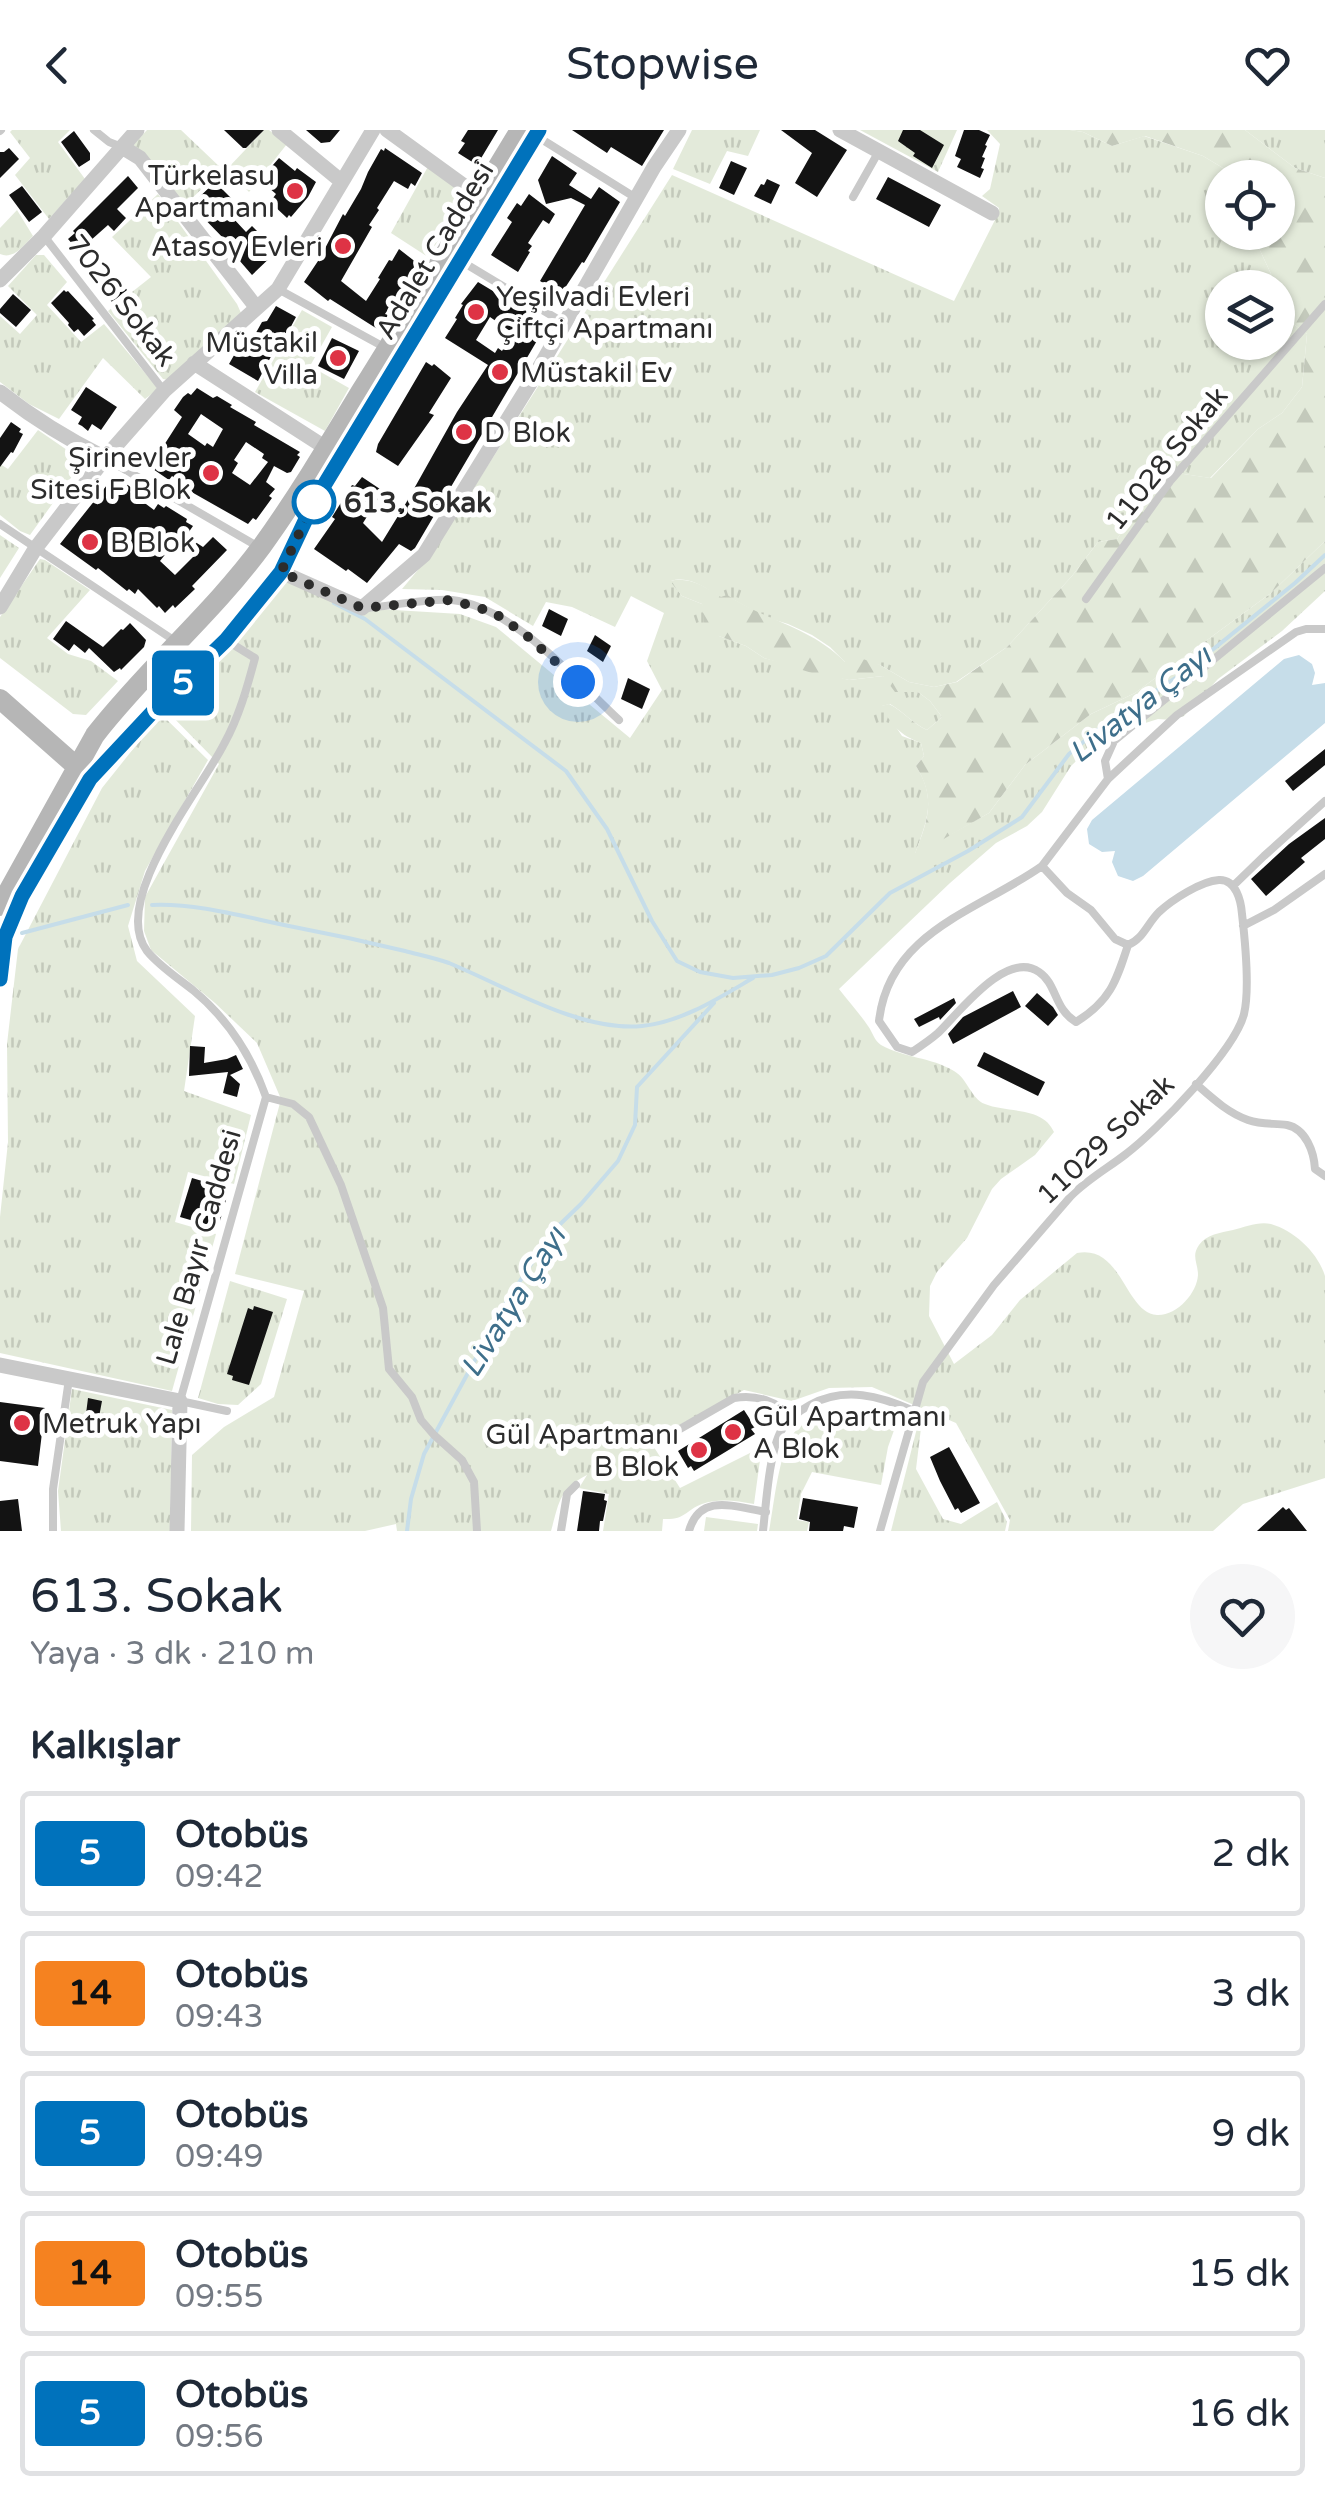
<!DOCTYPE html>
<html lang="tr">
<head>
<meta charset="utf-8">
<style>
	:root { --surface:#fff; --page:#f6f6f7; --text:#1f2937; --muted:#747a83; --line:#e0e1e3 }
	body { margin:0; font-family:"Varela Round",sans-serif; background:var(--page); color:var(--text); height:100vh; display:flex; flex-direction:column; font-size:38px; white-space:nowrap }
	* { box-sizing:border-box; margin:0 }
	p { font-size:32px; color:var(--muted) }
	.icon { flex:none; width:55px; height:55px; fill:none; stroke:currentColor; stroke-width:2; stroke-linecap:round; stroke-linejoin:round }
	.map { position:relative; height:1401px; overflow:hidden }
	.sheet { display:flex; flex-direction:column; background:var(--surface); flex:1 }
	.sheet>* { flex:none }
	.badge { padding:0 20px; border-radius:8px; font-size:35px; line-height:65px }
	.tools { position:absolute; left:1205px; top:30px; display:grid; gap:20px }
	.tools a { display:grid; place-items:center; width:90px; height:90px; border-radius:50%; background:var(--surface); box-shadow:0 2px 8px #0004; font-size:50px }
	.you { position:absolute; width:50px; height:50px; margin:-25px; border:8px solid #fff; border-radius:50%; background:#1a73e8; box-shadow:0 0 0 15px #1a73e833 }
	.map>.badge { position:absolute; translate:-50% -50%; box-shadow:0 0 0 5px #fff }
	h2 { padding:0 30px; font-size:38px; line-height:90px }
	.round { display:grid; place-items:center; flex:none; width:105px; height:105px; border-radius:52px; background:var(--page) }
	.overview { display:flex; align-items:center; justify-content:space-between; height:170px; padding:0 30px }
	h1 { font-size:48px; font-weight:600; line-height:75px }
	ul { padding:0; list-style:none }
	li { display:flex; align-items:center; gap:30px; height:125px; margin:0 20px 15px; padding:0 10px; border:5px solid var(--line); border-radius:10px }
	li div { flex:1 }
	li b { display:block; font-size:38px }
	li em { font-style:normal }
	li .badge { min-width:110px; font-weight:700; text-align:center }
	header { display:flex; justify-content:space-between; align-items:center; height:130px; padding:0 30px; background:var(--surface); font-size:45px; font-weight:600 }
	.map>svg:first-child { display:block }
	.grass { fill:url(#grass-tufts) }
	.forest { fill:url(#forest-firs) }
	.green { fill:#e3eada }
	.water { fill:#c6dde9 }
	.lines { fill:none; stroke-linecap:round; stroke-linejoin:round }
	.stream { stroke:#c6dde9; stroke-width:4 }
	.building { fill:#131313; fill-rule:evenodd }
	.lane { stroke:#c9c9c9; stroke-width:8 }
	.street { stroke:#c9c9c9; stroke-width:15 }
	.secondary { stroke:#b6b6b6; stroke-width:20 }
	.line-casing { stroke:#fff; stroke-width:22 }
	.line { stroke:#0072bc; stroke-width:15 }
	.walk { stroke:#2c2c2c; stroke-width:10; stroke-dasharray:0 18 }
	.poi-dot { fill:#de3345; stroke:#fff; stroke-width:4 }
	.stop-dot { fill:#fff; stroke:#0072bc; stroke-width:5 }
	.labels { text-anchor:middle; stroke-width:10; stroke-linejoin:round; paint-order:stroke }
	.poi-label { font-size:28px; fill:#2c2c2c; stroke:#fff; text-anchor:start }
	.street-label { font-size:28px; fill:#2c2c2c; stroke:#fff }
	.stop-label { font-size:28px; font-weight:bold; fill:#2c2c2c; stroke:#fff; text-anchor:start }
	.water-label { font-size:30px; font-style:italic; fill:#3e6f8b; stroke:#fff }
</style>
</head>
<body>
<header><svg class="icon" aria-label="back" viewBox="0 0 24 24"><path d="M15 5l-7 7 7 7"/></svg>Stopwise<svg class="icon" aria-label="heart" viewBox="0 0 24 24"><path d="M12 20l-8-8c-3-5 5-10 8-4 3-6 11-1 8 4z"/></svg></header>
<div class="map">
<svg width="1325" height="1401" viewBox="0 0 1325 1401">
	<defs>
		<pattern id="grass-tufts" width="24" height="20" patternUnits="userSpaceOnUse" patternTransform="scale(2.5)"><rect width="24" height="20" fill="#e3eada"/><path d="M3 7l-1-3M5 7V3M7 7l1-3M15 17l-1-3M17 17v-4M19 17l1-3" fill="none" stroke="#c3c9bb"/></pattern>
		<pattern id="forest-firs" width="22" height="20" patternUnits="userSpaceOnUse" patternTransform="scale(2.5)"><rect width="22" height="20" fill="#e3eada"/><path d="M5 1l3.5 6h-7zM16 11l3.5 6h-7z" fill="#c3c9bb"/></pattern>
	</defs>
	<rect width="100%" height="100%" fill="#fff"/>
	<path class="grass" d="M12 0H70L58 12 85 49 49 89 15 45 30 28 10 2Z
		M147 0H181L222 39 182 78 133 15Z
		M264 0H269L287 14 249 62 227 39Z
		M692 0H760L748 26 727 21 710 54 673 39Z
		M860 0H957L938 42Z
		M987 0H1070L1083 2 1112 16 1144 6 1203 26 1238 47 1222 48V102L1252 103 1271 144 1274 157 1222 158V212H1278V172L1280 184 1307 204 1302 257 1282 283 1258 299 1210 348 1163 341 1117 409 1098 412 1072 446 1007 517 956 552 934 557 909 552 880 535 845 532 830 517 812 505 788 494 765 487 727 466 721 468C706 458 689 445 671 451L682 466 702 474 719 506 746 516 764 528 849 550 883 546 918 562 930 571 942 587 927 600C912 593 904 582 890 574L882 576 902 606 921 613 924 626 916 636C937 669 927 690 915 724L989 683 1025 635 1091 584 1135 563 1271 463 1325 411V461L1282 501 1218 549 1184 586 1172 590 1158 589 1101 607 1071 636 1042 682 1027 696 996 713 950 753 839 859C849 872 860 884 868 896 873 903 874 910 881 915 904 928 931 927 954 941 968 949 971 969 985 974 1006 983 1043 976 1054 1002L1035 1025 1001 1049 992 1059 967 1108 937 1142 930 1156 929 1186 954 1234 992 1205 1020 1170 1077 1123C1122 1114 1125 1183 1157 1185 1177 1186 1197 1163 1198 1145 1198 1133 1191 1126 1199 1115 1207 1104 1220 1103 1233 1100 1245 1097 1259 1091 1271 1094 1295 1101 1318 1123 1325 1146V1348L1243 1374 1213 1401H1008L1010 1390 956 1293 872 1257 829 1258 792 1271 744 1260 650 1311 680 1358 754 1321 760 1330 754 1374C736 1371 720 1368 702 1374 684 1381 686 1390 663 1389L662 1401H603L609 1364 579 1358 587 1345C559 1359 559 1373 551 1401H397L396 1394 365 1401H191L192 1325 224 1297 274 1267 304 1161 235 1144 281 969 257 913 215 873 151 820 144 801 145 767 219 634 160 574 281 442 362 478 460 484 496 497 630 608 662 560 647 531 664 483 631 466 615 497 572 477 546 472 533 496 485 467 442 460 402 459 433 422 672 45 954 171 997 86 999 78 982 66 990 59 1000 14Z
		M1245 0H1325V48L1295 38Z
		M430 33 467 63 428 127 391 103Z
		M158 64 237 174 241 183 169 250 163 249 108 181 151 147 112 107Z
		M17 80 33 106C24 115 14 130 0 124V98Z
		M36 125H44L67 152 47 175 81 212 104 194 156 256 157 260 145 269 103 228 59 289 29 274 0 252V186L20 204 37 185 8 156Z
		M302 180 332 197 310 236 349 258 325 301 255 262Z
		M38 300 83 331 30 405 20 401 0 385V334L8 339Z
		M0 405 19 418 0 448Z
		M40 429 45 430 90 460 47 508 68 524 91 531 118 551 86 585 73 584 0 528V487Z
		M161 584 208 630 145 741 128 796 137 831 195 886 184 961 251 985 234 1054 188 1042 175 1092 216 1104 172 1261 0 1223V1087L8 1012 7 914 18 819 102 658Z
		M230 1151 287 1169 261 1254 238 1275 218 1274 198 1268Z
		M72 1259 172 1280 170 1401H61L58 1361Z
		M855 1279 898 1289 888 1317 881 1355 812 1342 801 1364 797 1390 809 1392 807 1401H769C774 1375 778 1329 791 1307 803 1287 834 1282 855 1279Z
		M918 1294 921 1298 916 1339 943 1389 961 1394 997 1372 1007 1392 1005 1401H891Z"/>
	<path class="forest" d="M1070 0H1245L1295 38 1325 48V411L1271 463 1135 563 1091 584 1025 635 989 683 914 726C927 692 937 670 916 636L924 626 921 613C900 605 892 596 881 576L889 574C903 581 912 593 927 600L942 587 930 571 918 562H895L883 546 849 550 812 543 764 528 746 516 705 501 702 474 682 466 670 451C689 446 706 457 721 467L727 465C768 492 809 496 845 532L863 529 880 535 909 552 934 557 957 552 1007 517 1072 446 1098 412 1117 409 1163 341 1211 348 1258 299 1282 283 1302 257 1307 204 1280 184 1278 158 1274 157 1271 144 1252 103 1278 102V48L1238 47 1203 26 1145 6 1112 16 1083 2Z"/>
	<path class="green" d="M706 1387 758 1394 757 1401H704Z"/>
	<path class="water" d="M1299 525 1312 534 1315 543 1312 555 1325 553V593L1143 746 1133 751 1118 746 1112 732 1115 721 1102 722 1089 714 1087 699 1092 690 1284 529Z"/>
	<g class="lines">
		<path class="stream" d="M334 473 365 489 566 641 607 699 652 791 677 831 700 842 733 848 772 845 799 838 826 826 890 763 968 721 1022 687 1069 624 1106 593 1185 542 1295 453 1325 425
			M152 775C199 773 248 788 294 797 331 804 368 812 405 821 420 825 435 828 449 833 505 856 580 902 642 896 682 892 719 868 753 848
			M22 803 128 775
			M407 1401 411 1369 424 1324 507 1171 552 1102 581 1074 618 1031 635 995 637 957 714 873"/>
	</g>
	<path class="building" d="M224 0H264L246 18H243Z
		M306 0H340L330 12 321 13Z
		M468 0H498L477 35 458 23 465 13 461 11Z
		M572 0H664L642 36 611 17 607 23Z
		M781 0H815L847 20 817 67 795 53 812 23Z
		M903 0H920L944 15 932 38 913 26 915 23 898 11Z
		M964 0H979L990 5 985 15 987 16 982 27 985 28 981 38 984 39 980 48 957 37 961 29 955 26Z
		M74 1 90 23V30L79 37 61 12Z
		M9 18 19 29 0 48V22H4Z
		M385 18 422 43 415 56 411 53 408 59 394 51 377 78 379 80 369 95 372 97 341 151 366 171 380 149 378 148 389 130 392 131 399 119 417 133 412 140 416 142 401 165 398 164 385 184 388 185 379 200 330 169 328 171 304 152 320 128 343 84 345 86 361 59 368 42 381 19 384 21Z
		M552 26 577 43 569 55 591 69 599 57 620 72 584 133 582 132 561 164 540 151 585 75 571 68 546 74 538 50Z
		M279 28 295 41 297 38 316 52 308 67 291 87 289 85 287 88 270 72 276 64 260 50Z
		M731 31 747 38 734 65 719 58Z
		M128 46 138 58 117 79 126 88 114 101 108 95 81 119 77 115 75 117 68 109 75 103 73 101Z
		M888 47 941 75 929 97 876 69Z
		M767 49 780 55 771 74 754 66 761 54 764 55Z
		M215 52 241 78 232 87 246 102 252 96 277 121 252 145 226 115 228 113 191 75Z
		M22 56 42 82 29 92 9 65Z
		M529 64 555 84 549 94 543 90 528 113 532 116 528 121 530 122 518 142 491 125 512 92 507 88 517 73 521 76Z
		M113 143 126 155 124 156 127 160 112 172 98 155Z
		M478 152 533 185 538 209 415 418 411 421 399 414 367 453 348 439 346 441 314 419 335 389 332 387 352 355 355 356 362 347 383 361 363 393 382 412 406 373 457 282 488 235 445 208 457 189 455 188 463 175 461 174ZM490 187 513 203 502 221 498 218 495 223 476 210Z
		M64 160 66 162 68 161 94 189 92 190 96 195 84 206 78 199 74 202 68 195 69 193 51 173Z
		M13 164 31 180 16 197 0 183V179Z
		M276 176 296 187 287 204 284 202 258 251 229 234 241 213 248 217 262 192 267 191Z
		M332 208 359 221 344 249 318 236Z
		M426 232 432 236 434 234 451 248 429 283 434 285 398 336 376 322 378 314Z
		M86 257 117 277 101 300 92 294 88 301 82 296 78 294 82 287 71 280Z
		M197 258 213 268 217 266 232 275 230 277 256 292 254 295 300 322 297 325 300 327 291 342 287 343 274 336 266 352 275 359 269 366 272 368 256 390 253 388 248 394 188 360 189 358 172 346 169 350 150 337 182 287 174 280 183 267 188 263 191 265ZM201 284 223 299 213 317 207 313 205 316 188 304ZM246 312 264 324 262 328 268 332 250 355 232 343 238 333 234 330Z
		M11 292 21 299 19 302 23 304 13 323 11 322 0 337V308Z
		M115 345 133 359 130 362 154 380 158 374 164 378 166 376 187 389 186 392 193 396 186 406 203 417 213 407 227 420 192 456 195 459 175 478 173 475 165 483 159 476 157 478 138 459 135 464 129 459 127 461 98 438 96 440 60 414ZM175 412 195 425 175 445 160 431Z
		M549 479 568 489 561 506 542 496Z
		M66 491 103 517 121 499 123 500 130 493 146 510 144 517 121 540 120 538 114 542 89 518 85 523 74 514 69 521 53 509Z
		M595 505 611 516 603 532 587 521Z
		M628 548 650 559 642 579 621 569Z
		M1325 619V635L1293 661 1285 651Z
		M1325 688V709L1301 728 1305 732 1266 766 1251 749 1289 714Z
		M1013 861 1021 877 953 914 948 904 963 887Z
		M1037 863 1053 877 1058 885 1048 896 1025 876Z
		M954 868 956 873 940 890 939 887 919 897 914 889Z
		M190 916 205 917 204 933 227 929 236 925 243 939 230 945 240 954 237 967 223 963 228 942 189 946Z
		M984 922 1045 952 1038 966 977 936Z
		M192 1048 229 1059 218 1098 180 1087Z
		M254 1176 273 1182 249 1255 232 1250 233 1246 227 1244 248 1178 253 1180Z
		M88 1268 102 1271 99 1287 86 1284Z
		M0 1272 45 1278 38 1336 0 1331Z
		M744 1280 755 1297 751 1299 755 1304 694 1341 691 1336 688 1338 678 1321Z
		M949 1317 980 1373 961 1383 958 1378 955 1380 940 1351 930 1327Z
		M583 1361 605 1364 604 1370 607 1371 603 1391H600L599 1401H577Z
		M803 1368 858 1377 854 1398 844 1396 843 1401H809L810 1392 799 1389Z
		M18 1369 22 1401H0V1371Z
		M1283 1377 1286 1380 1289 1378 1307 1401H1257Z"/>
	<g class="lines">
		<path class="lane" d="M94 0 109 12 122 17
			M0 1 1 0
			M538 7 636 68
			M853 67 879 21
			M44 106 164 261
			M461 131 564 193
			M278 159 384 217
			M105 328 257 416
			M0 394 175 511
			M1086 469 1171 350 1325 174
			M367 478C389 476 431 468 452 470 513 477 575 549 619 590
			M229 512 255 528C247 558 239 587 224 614 201 660 109 771 147 821 159 836 179 849 194 861 229 890 251 925 266 967
			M1108 649 1177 585 1296 502 1306 499H1325
			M1042 736C980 780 889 801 879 891L897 917 912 922C921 916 930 910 938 903 958 884 1006 819 1039 842 1057 854 1054 879 1076 892 1110 871 1116 852 1128 815
			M1233 756 1264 726 1325 671
			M1243 796 1274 780 1325 744
			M1196 954C1212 968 1228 983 1248 990 1262 995 1274 993 1287 995 1306 999 1314 1022 1315 1039L1325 1046
			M266 967 293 974 309 987 341 1055 383 1178 389 1239 412 1267 421 1290 434 1305 462 1330 474 1352 477 1401
			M227 1281 180 1271 266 967
			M659 1311 734 1268C756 1264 777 1271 792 1288
			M53 1401V1359L69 1249
			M561 1401 567 1364 576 1355
			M689 1401C700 1362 735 1377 766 1382
			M763 1401C766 1375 769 1323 781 1301 787 1290 799 1281 810 1275 845 1256 880 1266 914 1281
			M880 1401 923 1252 994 1155 1071 1066C1088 1049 1108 1038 1126 1024 1157 1001 1235 920 1244 884 1250 859 1245 810 1242 784 1241 771 1236 749 1219 750 1201 751 1172 770 1159 782 1147 794 1143 809 1128 815L1115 809 1091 780 1067 763 1042 736 1108 649 1105 631 1114 611 1325 438"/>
		<path class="street" d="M279 0 341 51
			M387 0 485 71
			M840 0 992 83
			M122 17 140 28 256 177
			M0 150 44 106 137 0
			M194 233 326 318
			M0 262C33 288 67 309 105 328
			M281 442 362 478 424 425 534 247 654 37 679 0
			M0 477 35 419 105 328 164 261 278 159 373 0
			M0 1235 180 1271 177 1401"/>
		<path class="secondary" d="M0 569 85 644
			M0 776 95 605C147 538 212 484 262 416 298 366 329 314 361 261 415 175 467 87 520 0
			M0 849 5 807 22 766 90 649 160 574 226 510 281 442 314 372 539 0"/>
	</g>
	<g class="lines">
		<g class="line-casing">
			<path id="line" d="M0 849 5 807 22 766 90 649 160 574 226 510 281 442 314 372 539 0"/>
		</g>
		<use href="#line" class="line"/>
		<path class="walk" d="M314 372 281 442 362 478 451 470 493 482 526 505 578 552"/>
	</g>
	<g class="poi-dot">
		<circle cx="295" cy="61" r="10"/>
		<circle cx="343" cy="116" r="10"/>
		<circle cx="476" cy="182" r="10"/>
		<circle cx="338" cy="228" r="10"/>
		<circle cx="500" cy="242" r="10"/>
		<circle cx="464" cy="302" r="10"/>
		<circle cx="211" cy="343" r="10"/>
		<circle cx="90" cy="412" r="10"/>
		<circle cx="22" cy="1293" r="10"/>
		<circle cx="733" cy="1302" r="10"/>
		<circle cx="699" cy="1320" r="10"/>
	</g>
	<circle class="stop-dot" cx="314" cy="372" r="20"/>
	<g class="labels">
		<g class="poi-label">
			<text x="275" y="55" text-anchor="end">Türkelasu<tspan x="275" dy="32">Apartmanı</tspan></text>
			<text x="323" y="126" text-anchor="end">Atasoy Evleri</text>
			<text x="496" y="176">Yeşilvadi Evleri<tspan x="496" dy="32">Çiftçi Apartmanı</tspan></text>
			<text x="318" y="222" text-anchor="end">Müstakil<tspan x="318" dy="32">Villa</tspan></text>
			<text x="520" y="252">Müstakil Ev</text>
			<text x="484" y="312">D Blok</text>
			<text x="191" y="337" text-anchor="end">Şirinevler<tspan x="191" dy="32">Sitesi F Blok</tspan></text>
			<text x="110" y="422">B Blok</text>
			<text x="753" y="1296">Gül Apartmanı<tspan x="753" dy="32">A Blok</tspan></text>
			<text x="42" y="1303">Metruk Yapı</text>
			<text x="679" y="1314" text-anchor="end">Gül Apartmanı<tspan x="679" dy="32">B Blok</tspan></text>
		</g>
		<g class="street-label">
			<text transform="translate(434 120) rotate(-59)" y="10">Adalet Caddesi</text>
			<text transform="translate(122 170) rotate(52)" y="10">7026 Sokak</text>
			<text transform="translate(1166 328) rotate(-51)" y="10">11028 Sokak</text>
			<text transform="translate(1105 1009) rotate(-43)" y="10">11029 Sokak</text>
			<text transform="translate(198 1117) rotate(-74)" y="10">Lale Bayır Caddesi</text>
		</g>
		<g class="stop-label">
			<text x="344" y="382">613. Sokak</text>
		</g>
		<g class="water-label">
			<text transform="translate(1140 574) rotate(-38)" y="10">Livatya Çayı</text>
			<text transform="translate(513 1172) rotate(-58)" y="10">Livatya Çayı</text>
		</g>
	</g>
</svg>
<div class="tools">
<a><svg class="icon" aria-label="locate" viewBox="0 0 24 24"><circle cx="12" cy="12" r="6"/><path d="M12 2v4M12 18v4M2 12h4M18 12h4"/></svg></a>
<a><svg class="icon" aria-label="layers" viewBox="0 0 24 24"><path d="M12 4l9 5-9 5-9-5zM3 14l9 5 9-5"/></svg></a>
</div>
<div class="you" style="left:578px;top:552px"></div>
<b class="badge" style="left:183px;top:553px;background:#0072bc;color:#fff">5</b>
</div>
<section class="sheet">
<div class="overview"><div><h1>613. Sokak</h1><p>Yaya · 3 dk · 210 m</p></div><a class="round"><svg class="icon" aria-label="heart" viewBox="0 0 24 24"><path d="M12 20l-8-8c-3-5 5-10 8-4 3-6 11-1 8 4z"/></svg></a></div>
<h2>Kalkışlar</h2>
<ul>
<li><span class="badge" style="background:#0072bc;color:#fff">5</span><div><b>Otobüs</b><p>09:42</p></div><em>2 dk</em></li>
<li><span class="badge" style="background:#f58220;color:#111">14</span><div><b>Otobüs</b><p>09:43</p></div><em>3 dk</em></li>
<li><span class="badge" style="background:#0072bc;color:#fff">5</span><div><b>Otobüs</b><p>09:49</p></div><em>9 dk</em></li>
<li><span class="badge" style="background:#f58220;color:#111">14</span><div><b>Otobüs</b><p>09:55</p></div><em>15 dk</em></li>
<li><span class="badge" style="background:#0072bc;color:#fff">5</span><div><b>Otobüs</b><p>09:56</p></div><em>16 dk</em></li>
</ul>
</section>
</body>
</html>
